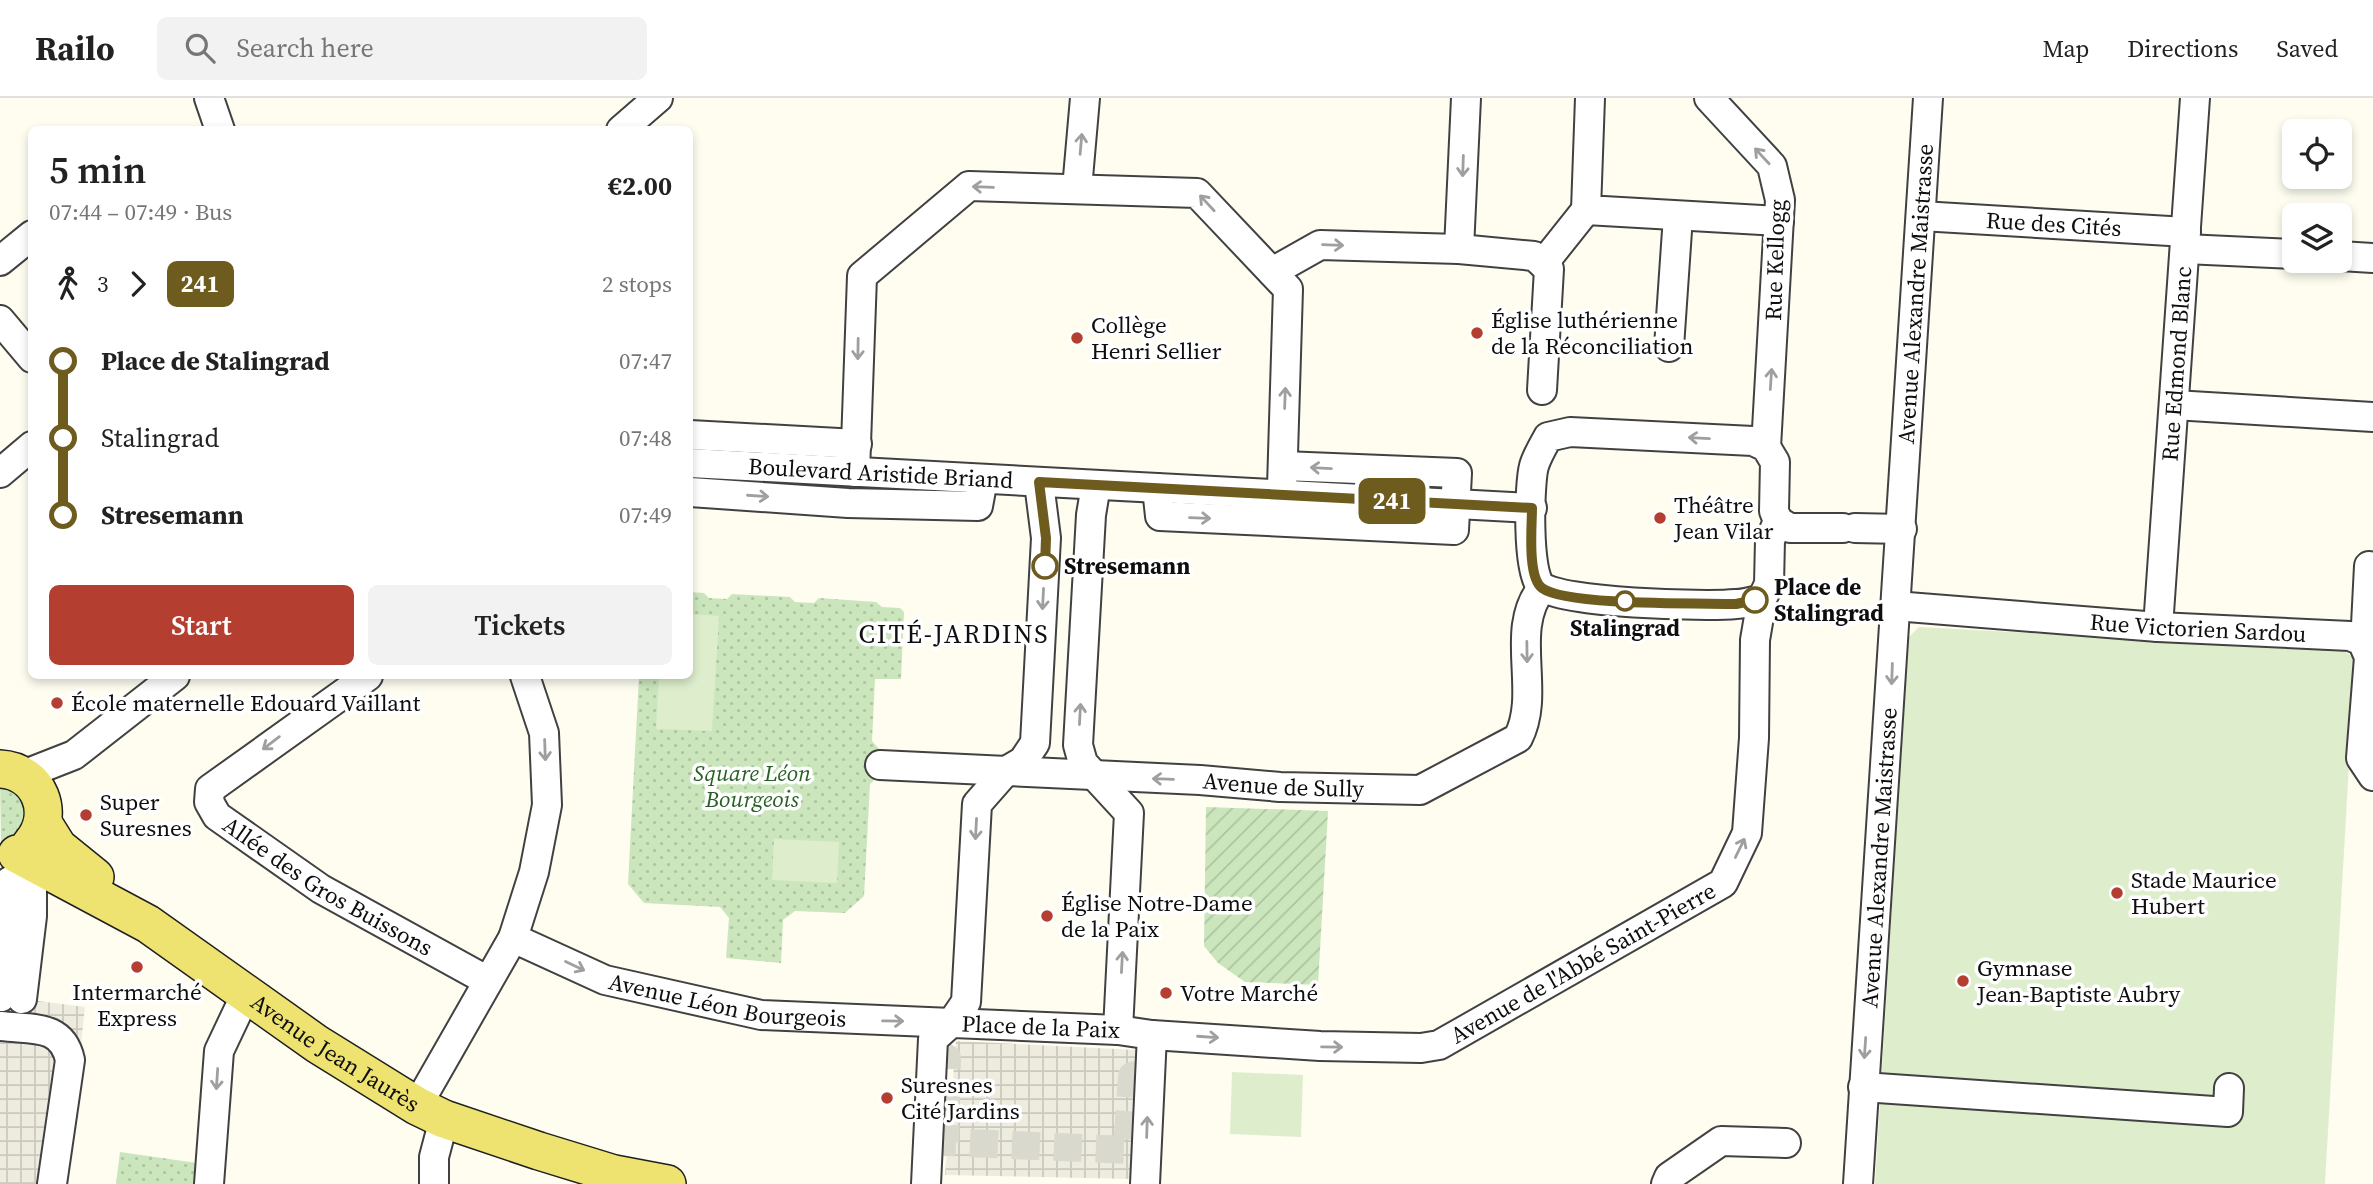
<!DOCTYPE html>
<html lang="en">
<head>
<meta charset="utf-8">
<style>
	:root { --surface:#fff; --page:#f2f2f2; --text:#222; --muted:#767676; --line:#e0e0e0; --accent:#b43e30 }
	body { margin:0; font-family:"Source Serif 4",serif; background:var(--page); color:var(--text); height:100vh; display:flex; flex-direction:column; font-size:26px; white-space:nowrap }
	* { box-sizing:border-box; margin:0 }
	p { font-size:23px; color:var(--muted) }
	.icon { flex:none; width:38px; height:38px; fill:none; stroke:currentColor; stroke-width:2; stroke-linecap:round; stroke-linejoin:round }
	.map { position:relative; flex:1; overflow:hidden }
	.panel { position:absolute; left:28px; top:28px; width:665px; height:553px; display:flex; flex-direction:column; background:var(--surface); border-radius:10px; box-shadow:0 4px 10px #0003 }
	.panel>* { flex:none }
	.badge { padding:0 14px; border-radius:10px; font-size:24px; line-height:46px }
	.fabs { position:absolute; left:2282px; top:21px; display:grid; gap:14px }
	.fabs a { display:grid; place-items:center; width:70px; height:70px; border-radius:10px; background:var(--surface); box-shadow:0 4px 10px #0003; font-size:35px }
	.map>.badge { position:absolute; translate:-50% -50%; box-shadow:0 0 0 4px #fff }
	.legs { display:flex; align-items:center; gap:10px; height:77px; padding:0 21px; font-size:23px }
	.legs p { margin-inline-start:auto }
	.overview { display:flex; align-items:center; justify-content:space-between; height:119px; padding:0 21px }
	h1 { font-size:38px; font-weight:600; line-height:52px }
	.primary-button { display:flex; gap:14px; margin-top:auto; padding:14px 21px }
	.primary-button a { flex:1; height:80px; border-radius:10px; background:var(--accent); color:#fff; font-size:28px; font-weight:600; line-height:80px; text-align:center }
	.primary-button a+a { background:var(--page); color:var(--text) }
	ul { padding:0 21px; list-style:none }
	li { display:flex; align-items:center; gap:24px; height:77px; font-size:26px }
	li i { display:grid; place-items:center; width:10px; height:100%; margin:0 9px; background:currentColor }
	li i::after { content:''; width:18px; height:18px; margin:-9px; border:5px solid; border-radius:50%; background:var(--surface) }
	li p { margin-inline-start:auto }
	li:first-child i { background:linear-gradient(#0000 50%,currentColor 0) }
	li:last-child i { background:linear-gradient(currentColor 50%,#0000 0) }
	header { display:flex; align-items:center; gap:42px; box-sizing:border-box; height:98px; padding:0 35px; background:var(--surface); border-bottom:2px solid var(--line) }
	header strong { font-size:33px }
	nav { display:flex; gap:38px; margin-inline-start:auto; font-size:24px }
	.search { width:490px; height:63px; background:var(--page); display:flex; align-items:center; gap:18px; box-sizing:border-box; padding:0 24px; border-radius:10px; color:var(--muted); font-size:26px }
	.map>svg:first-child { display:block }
	.grass { fill:url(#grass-dots) }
	.garden { fill:url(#garden-furrows) }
	.pitch { fill:#deeecd }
	.plaza { fill:url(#plaza-grid) }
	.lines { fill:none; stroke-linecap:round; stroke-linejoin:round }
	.minor-tunnel { stroke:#dad9ce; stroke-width:28; stroke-dasharray:28 14; stroke-linecap:butt }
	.minor-casing { stroke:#414141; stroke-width:32 }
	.major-casing { stroke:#1f1f1f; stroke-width:40 }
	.minor { stroke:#fff; stroke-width:28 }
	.major { stroke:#eee370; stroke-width:37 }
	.oneway { stroke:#9f9f9f }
	.line-1-casing { stroke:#fff; stroke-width:16 }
	.line-1 { stroke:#6e5b1e; stroke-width:10 }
	.poi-dot { fill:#b43e30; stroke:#fff; stroke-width:2.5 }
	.stop-1-dot { fill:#fff; stroke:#6e5b1e; stroke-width:3.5 }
	.labels { text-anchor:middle; stroke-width:7; stroke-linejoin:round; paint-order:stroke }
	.street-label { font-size:23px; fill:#0e0e0e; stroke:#fff }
	.poi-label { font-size:23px; fill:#0e0e0e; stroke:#fff; text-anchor:start }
	.stop-label { font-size:23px; font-weight:bold; fill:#0e0e0e; stroke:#fff; text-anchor:start }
	.park-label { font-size:23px; font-style:italic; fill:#266123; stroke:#fff }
	.quarter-label { font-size:26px; letter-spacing:2px; fill:#0e0e0e; stroke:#fff }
</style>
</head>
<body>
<header>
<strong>Railo</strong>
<div class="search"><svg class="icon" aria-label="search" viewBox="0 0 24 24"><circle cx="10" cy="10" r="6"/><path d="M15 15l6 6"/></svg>Search here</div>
<nav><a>Map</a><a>Directions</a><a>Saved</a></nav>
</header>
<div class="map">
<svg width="2373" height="1086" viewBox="0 0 2373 1086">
	<defs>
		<pattern id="grass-dots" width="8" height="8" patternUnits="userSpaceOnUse" patternTransform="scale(1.75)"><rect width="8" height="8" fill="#cbe6bc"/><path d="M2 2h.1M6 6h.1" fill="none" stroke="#adc4a0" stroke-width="1.8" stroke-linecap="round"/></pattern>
		<pattern id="garden-furrows" width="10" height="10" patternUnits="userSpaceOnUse" patternTransform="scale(1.75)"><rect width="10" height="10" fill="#cbe6bc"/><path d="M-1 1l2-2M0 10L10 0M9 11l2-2" fill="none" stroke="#adc4a0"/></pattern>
		<pattern id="plaza-grid" width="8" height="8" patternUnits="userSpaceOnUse" patternTransform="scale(1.75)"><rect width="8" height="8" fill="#eeecdf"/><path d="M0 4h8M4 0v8" fill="none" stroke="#cbc9be"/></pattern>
	</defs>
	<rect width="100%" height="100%" fill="#fefdf0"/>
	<path class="grass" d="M690 494 704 495 709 500 727 501 732 496 790 499 795 504 814 505 819 500 876 504 882 509 900 510 904 514 901 581H875L872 643 881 653 880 676 870 686 864 798 845 815 795 813 783 822 781 865 726 860 729 820 720 809 644 805 628 786 639 578H690Z
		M0 680 22 688 28 731 1 748Z
		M120 1054 197 1065 195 1086H116Z"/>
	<path class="garden" d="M1206 709 1328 713 1318 887 1245 884 1218 865 1204 848Z"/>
	<path class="pitch" d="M690 516 719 518 712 633 656 631 659 578H690Z
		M1919 529 2343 552 2355 561 2325 1086H1875L1908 540Z
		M774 741 839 744 837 785 772 782Z
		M1232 974 1303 977 1301 1039 1230 1036Z"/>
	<path class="plaza" d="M0 898 85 909 66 1086H0Z
		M956 943 1136 952 1134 1081 945 1077Z"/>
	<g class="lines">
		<path class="minor-tunnel" d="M932 952 947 960 945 1044 1127 1052 1132 978 1150 973"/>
		<g class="minor-casing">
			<g id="minor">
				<path d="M209 0 220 32"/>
				<path d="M1590 0 1586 112 1779 123"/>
				<path d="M1709 0 1772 68 1780 102 1766 349"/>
				<path d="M621 32 658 0"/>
				<path d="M1077 91 1085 0"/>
				<path id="s1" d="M1921 118 2186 134"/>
				<path d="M1459 151 1466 0"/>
				<path d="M2185 151 2294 156"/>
				<path d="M2340 158 2373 160"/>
				<path d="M0 163 32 137"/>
				<path d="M1543 166 1586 112"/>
				<path d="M1272 174 1320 147 1459 151 1534 158 1549 171 1542 292"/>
				<path d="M0 222 32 260"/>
				<path d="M1669 249 1678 118"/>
				<path d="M2174 307 2373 319"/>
				<path d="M690 337 857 346"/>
				<path id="s2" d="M690 365 1532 410"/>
				<path d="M855 374 862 178 969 88 1197 95 1288 191 1281 422"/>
				<path d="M0 375 32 348"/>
				<path d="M1096 387 1091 417 1078 647 1083 665 1129 715 1118 932"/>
				<path d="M1157 390 1160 418 1454 432 1457 375 1283 368"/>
				<path d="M690 394 848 405 978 408 983 381"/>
				<path d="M1778 423 1790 430H1843"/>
				<path d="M1855 430 1902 431"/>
				<path id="s3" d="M1895 508 2158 529 2350 538 2362 543 2369 559 2361 660 2373 678"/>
				<path id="s4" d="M2158 529 2195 0"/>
				<path d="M2362 543 2366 527 2369 468"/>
				<path id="s5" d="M368 578 210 691 209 704 217 718 321 791 488 883"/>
				<path id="s6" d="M880 667 1200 682 1280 689 1420 692 1518 640C1542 594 1508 532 1542 490"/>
				<path d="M23 677 74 657 175 578"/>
				<path id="s7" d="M513 840 605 882 761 917 1118 932 1152 937 1320 948 1421 950 1439 947 1723 785 1747 735 1754 640 1755 542 1762 501 1769 486 1770 442 1778 423 1774 413 1775 364 1766 349 1753 343 1570 334 1548 339C1543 348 1537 358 1534 368 1529 386 1527 476 1541 488 1559 505 1706 509 1736 506 1744 506 1753 503 1762 501"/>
				<path d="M1 899 10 783"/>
				<path d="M22 901 32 818V764"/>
				<path d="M0 928C31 932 62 925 70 962L52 1086"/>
				<path d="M1863 989 2228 1014 2229 990"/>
				<path d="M417 1008 513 840 534 774 547 707 544 635 525 578"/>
				<path d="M209 1086 219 953 246 896"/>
				<path d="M434 1086V1059L444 1021"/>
				<path d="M926 1086 933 941 953 923 966 904 977 706 1006 673 1023 663 1035 645 1046 440 1039 385"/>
				<path d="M1145 1086 1152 937"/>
				<path d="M1666 1086 1669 1079 1721 1043 1786 1045"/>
				<path id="s8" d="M1858 1086 1928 0"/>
			</g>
		</g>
		<g class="major-casing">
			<g id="major">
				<path d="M0 671C39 673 57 716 31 746"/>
				<path d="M43 725 58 749 95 779"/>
				<path id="s9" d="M17 756 148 826 317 946 417 1008 444 1021 539 1053 614 1076 667 1086"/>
			</g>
		</g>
		<use href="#minor" class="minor"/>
		<use href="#major" class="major"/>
	</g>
	<defs><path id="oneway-shaft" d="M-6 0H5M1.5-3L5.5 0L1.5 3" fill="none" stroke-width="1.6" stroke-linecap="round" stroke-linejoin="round" transform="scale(1.75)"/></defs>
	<g class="oneway">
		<use href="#oneway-shaft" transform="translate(1081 46) rotate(-85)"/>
		<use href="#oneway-shaft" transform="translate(1762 58) rotate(-133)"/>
		<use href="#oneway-shaft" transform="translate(1463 68) rotate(92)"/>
		<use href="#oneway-shaft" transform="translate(983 89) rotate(-178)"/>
		<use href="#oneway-shaft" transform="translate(1207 105) rotate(-133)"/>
		<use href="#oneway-shaft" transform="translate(1333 147) rotate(2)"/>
		<use href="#oneway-shaft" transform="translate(858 251) rotate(91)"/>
		<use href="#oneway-shaft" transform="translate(1771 281) rotate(-86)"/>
		<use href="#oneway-shaft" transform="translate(1285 300) rotate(-88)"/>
		<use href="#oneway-shaft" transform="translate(1699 340) rotate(-177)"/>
		<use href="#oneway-shaft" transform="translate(1321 370) rotate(-177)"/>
		<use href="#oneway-shaft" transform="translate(758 398) rotate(4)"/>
		<use href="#oneway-shaft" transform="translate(1200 420) rotate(2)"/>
		<use href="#oneway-shaft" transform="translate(1043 501) rotate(93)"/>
		<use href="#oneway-shaft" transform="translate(1527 554) rotate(89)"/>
		<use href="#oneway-shaft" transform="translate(1892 576) rotate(92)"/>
		<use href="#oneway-shaft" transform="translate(1080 616) rotate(-87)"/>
		<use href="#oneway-shaft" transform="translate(271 645) rotate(143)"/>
		<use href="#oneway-shaft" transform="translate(545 652) rotate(88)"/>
		<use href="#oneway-shaft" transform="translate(1163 681) rotate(-178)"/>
		<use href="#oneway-shaft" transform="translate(976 731) rotate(93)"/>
		<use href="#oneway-shaft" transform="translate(1740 750) rotate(-64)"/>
		<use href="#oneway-shaft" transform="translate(1122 864) rotate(-87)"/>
		<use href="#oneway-shaft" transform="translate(575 868) rotate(25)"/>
		<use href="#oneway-shaft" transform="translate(893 923) rotate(1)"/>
		<use href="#oneway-shaft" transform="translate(1208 939) rotate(4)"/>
		<use href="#oneway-shaft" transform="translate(1332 949) rotate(1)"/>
		<use href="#oneway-shaft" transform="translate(1865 950) rotate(94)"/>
		<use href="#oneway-shaft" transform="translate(217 981) rotate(94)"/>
		<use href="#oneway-shaft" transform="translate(1147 1029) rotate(-88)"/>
	</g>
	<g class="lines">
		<g class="line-1-casing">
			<path id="line-1" d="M1045 468 1046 440 1039 384 1096 387 1532 410C1532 427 1527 479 1542 490 1566 508 1700 505 1736 506L1755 502"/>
		</g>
		<use href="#line-1" class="line-1"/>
	</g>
	<g class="poi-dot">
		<circle cx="1477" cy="235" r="7"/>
		<circle cx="1077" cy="240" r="7"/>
		<circle cx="1660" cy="420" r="7"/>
		<circle cx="57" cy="605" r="7"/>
		<circle cx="86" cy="717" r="7"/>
		<circle cx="2117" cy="795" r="7"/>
		<circle cx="1047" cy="818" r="7"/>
		<circle cx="137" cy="869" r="7"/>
		<circle cx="1963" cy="883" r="7"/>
		<circle cx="1166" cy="895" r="7"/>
		<circle cx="887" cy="1000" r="7"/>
	</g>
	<g class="stop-1-dot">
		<circle cx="1045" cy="468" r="12"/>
		<circle cx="1755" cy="502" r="12"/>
		<circle cx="1625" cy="503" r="9"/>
	</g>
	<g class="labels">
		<g class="street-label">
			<text dy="8" stroke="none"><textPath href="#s1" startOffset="133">Rue des Cités</textPath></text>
			<text transform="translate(1775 162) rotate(-88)" y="8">Rue Kellogg</text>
			<text dy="8" stroke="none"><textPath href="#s8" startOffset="892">Avenue Alexandre Maistrasse</textPath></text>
			<text dy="8" stroke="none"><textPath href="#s4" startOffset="264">Rue Edmond Blanc</textPath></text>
			<text dy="8" stroke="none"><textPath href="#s2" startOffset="191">Boulevard Aristide Briand</textPath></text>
			<text dy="8" stroke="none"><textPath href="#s3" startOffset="304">Rue Victorien Sardou</textPath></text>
			<text dy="8" stroke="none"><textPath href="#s6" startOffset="404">Avenue de Sully</textPath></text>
			<text dy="8" stroke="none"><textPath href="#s8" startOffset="327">Avenue Alexandre Maistrasse</textPath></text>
			<text dy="8" stroke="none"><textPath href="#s5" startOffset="355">Allée des Gros Buissons</textPath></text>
			<text dy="8" stroke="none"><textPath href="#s7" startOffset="1106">Avenue de l'Abbé Saint-Pierre</textPath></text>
			<text dy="8" stroke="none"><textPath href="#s7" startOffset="226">Avenue Léon Bourgeois</textPath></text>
			<text dy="8" stroke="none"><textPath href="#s7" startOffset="541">Place de la Paix</textPath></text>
			<text dy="8" stroke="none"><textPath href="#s9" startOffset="376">Avenue Jean Jaurès</textPath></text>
		</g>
		<g class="poi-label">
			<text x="1491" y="230">Église luthérienne<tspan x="1491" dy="26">de la Réconciliation</tspan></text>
			<text x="1091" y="235">Collège<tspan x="1091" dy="26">Henri Sellier</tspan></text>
			<text x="1674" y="415">Théâtre<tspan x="1674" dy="26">Jean Vilar</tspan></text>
			<text x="71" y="613">École maternelle Edouard Vaillant</text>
			<text x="100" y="712">Super<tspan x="100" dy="26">Suresnes</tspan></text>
			<text x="2131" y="790">Stade Maurice<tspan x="2131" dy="26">Hubert</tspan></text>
			<text x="1061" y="813">Église Notre-Dame<tspan x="1061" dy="26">de la Paix</tspan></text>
			<text x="1977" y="878">Gymnase<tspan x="1977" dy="26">Jean-Baptiste Aubry</tspan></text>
			<text x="137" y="902" text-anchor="middle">Intermarché<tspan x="137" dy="26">Express</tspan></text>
			<text x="1180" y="903">Votre Marché</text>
			<text x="901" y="995">Suresnes<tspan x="901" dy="26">Cité Jardins</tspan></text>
		</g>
		<g class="stop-label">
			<text x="1064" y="476">Stresemann</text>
			<text x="1774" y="497">Place de<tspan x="1774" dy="26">Stalingrad</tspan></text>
			<text x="1625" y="538" text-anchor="middle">Stalingrad</text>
		</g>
		<g class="park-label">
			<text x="752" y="683">Square Léon<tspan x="752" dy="26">Bourgeois</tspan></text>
		</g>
		<g class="quarter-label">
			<text x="954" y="545">CITÉ-JARDINS</text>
		</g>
	</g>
</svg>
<div class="fabs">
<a><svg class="icon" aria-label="locate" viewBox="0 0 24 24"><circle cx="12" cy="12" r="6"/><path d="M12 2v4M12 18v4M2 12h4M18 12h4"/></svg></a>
<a><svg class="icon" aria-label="layers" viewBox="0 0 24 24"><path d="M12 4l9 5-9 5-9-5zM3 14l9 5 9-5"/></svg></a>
</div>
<b class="badge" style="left:1392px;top:403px;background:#6e5b1e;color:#fff">241</b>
<section class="panel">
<div class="overview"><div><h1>5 min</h1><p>07:44 – 07:49 · Bus</p></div><b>€2.00</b></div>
<div class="legs"><svg class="icon" aria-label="walk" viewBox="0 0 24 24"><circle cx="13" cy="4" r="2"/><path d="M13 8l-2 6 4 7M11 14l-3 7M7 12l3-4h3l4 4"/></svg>3<svg class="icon" aria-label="forward" viewBox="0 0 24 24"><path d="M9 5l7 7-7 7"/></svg><b class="badge" style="background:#6e5b1e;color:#fff">241</b><p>2 stops</p></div>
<ul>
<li><i style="color:#6e5b1e"></i><b>Place de Stalingrad</b><p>07:47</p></li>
<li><i style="color:#6e5b1e"></i><span>Stalingrad</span><p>07:48</p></li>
<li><i style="color:#6e5b1e"></i><b>Stresemann</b><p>07:49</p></li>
</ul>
<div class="primary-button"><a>Start</a><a>Tickets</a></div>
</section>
</div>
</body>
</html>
